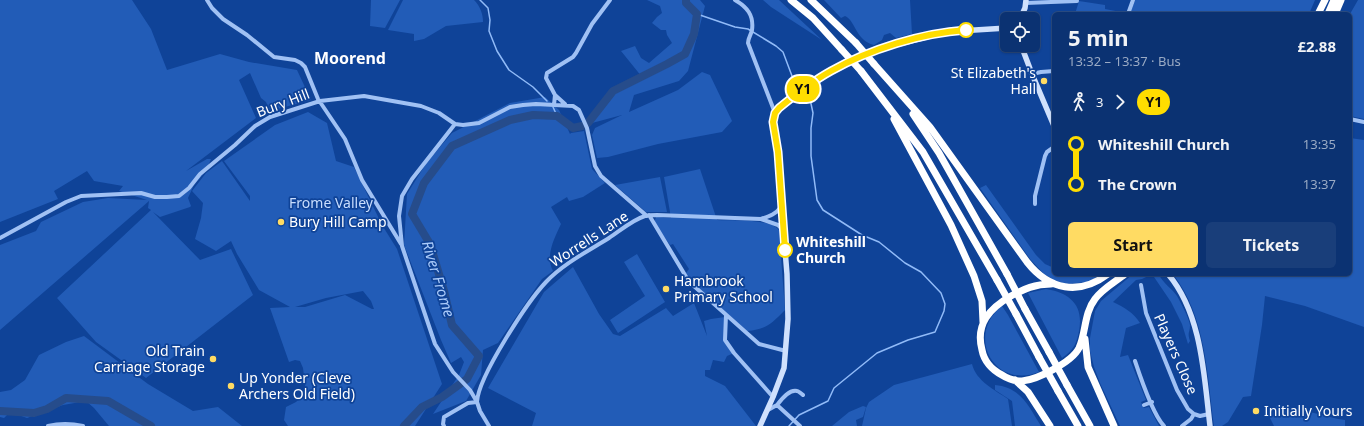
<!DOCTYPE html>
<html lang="en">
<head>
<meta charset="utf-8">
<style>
	:root { --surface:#0b3272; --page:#193e7a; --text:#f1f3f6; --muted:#9aaac4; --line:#2b4d84; --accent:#ffdb63 }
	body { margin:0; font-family:"Noto Sans",sans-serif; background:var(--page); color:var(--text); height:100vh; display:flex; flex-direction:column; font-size:15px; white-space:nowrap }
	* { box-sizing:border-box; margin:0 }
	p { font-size:13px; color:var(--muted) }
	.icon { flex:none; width:22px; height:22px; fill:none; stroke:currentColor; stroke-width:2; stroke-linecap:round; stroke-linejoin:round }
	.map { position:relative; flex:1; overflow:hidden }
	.drawer { position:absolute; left:1052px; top:12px; width:300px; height:264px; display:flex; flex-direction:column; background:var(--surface); border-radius:6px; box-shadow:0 1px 3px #0004,0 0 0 1px var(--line) }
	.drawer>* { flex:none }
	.badge { padding:0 8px; border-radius:13px; font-size:14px; line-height:26px }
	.controls { position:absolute; left:1000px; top:12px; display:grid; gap:8px }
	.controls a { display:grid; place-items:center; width:40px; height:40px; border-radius:6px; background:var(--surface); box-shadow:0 1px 3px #0004,0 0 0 1px var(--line); font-size:20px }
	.map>.badge { position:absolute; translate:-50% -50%; box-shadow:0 0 0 2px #fff }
	.legs { display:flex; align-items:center; gap:6px; height:44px; padding:0 16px; font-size:13px }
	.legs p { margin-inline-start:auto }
	.summary { display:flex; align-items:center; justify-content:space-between; height:68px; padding:0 16px }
	h1 { font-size:22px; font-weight:700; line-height:30px }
	.primary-button { display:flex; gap:8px; margin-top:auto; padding:8px 16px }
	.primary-button a { flex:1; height:46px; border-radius:6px; background:var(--accent); color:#111; font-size:16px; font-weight:700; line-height:46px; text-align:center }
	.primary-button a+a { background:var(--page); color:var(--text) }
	ul { padding:0 16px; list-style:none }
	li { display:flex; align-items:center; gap:14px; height:40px; font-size:15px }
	li i { display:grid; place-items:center; width:6px; height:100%; margin:0 5px; background:currentColor }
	li i::after { content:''; width:10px; height:10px; margin:-5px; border:3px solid; border-radius:50%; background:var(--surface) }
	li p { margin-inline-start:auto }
	li:first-child i { background:linear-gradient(#0000 50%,currentColor 0) }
	li:last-child i { background:linear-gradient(currentColor 50%,#0000 0) }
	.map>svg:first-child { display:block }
	.green { fill:#225cb7; fill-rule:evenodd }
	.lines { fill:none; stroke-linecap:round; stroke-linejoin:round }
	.stream { stroke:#91bbf8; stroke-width:1.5 }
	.river { stroke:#264c8b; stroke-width:8 }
	.street { stroke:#a0c1f4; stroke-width:4 }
	.secondary { stroke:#d0e1fd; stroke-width:5.5 }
	.highway { stroke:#fff; stroke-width:7 }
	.highway-bridge { stroke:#fff; stroke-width:7 }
	.line-1-casing { stroke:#fff; stroke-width:9 }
	.line-1 { stroke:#fd0; stroke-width:6 }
	.stop-1-dot { fill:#fff; stroke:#fd0; stroke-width:2 }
	.poi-dot { fill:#ffdb63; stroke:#0f4398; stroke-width:1.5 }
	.labels { text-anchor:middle; stroke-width:3.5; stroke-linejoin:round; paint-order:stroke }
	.poi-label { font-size:14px; fill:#fff; stroke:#0f4398; text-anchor:start }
	.street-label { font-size:14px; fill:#fff; stroke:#0f4398 }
	.park-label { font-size:14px; fill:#c8ddfe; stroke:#0f4398 }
	.stop-label { font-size:14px; font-weight:bold; fill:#fff; stroke:#0f4398; text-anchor:start }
	.water-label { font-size:15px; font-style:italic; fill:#acccfb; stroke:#0f4398 }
	.quarter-label { font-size:16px; font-weight:bold; fill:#fff; stroke:#0f4398 }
</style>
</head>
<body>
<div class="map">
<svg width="1364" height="426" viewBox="0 0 1364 426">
	<rect width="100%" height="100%" fill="#0f4398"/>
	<path class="green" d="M0 0H132L151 29 167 70 220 54 249 62 297 70 311 100 270 111 266 102 261 98 250 73 239 80 256 118 186 171 207 159H211L206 171 194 185 188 198 191 206 190 207 160 217 153 212 200 260 231 249 253 295 146 378 96 342 57 298 151 210 148 208 149 201 0 330V245L36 231 41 222 83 202 108 198 147 200 119 191 123 186 94 181 87 171 54 191 58 199 0 222Z
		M371 0H400L385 28 370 26Z
		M403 0H474C480 6 483 14 483 22L446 26 424 39 414 41V34L388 30Z
		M647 0H700L705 6 688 71 679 81 634 95 629 112 678 90 702 72 710 75 732 121 722 132 658 144 608 157 597 158 592 135 595 128 622 115 592 123 617 90 642 77 621 51 635 46 641 58 649 63 672 43 667 35 666 30H661L652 23 657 17 662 13 660 6Z
		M763 0H779L822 40 771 7Z
		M824 0H910L912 34 896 38 890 33 884 35 882 40 874 45C855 40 856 21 845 16L841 18Z
		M1135 0H1315L1309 14H1130Z
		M1358 0H1364V119L1350 116V14Z
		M1079 1 1105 5V9L1126 13 1125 14H1075Z
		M545 97 559 110 570 134 571 133 584 131 592 169 605 183 583 197 569 201 567 197 551 207 561 224C554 239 545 256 553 271L542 279 498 343 483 350 481 375 466 401 433 414 459 375 464 362 461 357 451 363 441 340 404 245 407 194 427 162 452 133 510 103Z
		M308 112 327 123 336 161 354 167 382 225 397 249 442 384 415 426H288L284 420 286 407 296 402 306 392 303 368 300 361 295 360 289 362 270 308 290 307 259 290 237 254 231 241 216 251 195 239 201 218 203 203 192 191 206 173 222 161 250 201V196L224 161 275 125ZM363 291 371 301 374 309H372L345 295 305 307H295L326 298Z
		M1350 138 1364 140V327L1305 306 1265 296 1262 325 1251 396 1243 397 1228 422 1222 426H1214C1207 374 1206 317 1173 274H1350Z
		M700 169 717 220C732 221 770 218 779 230L785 310C771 324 767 329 747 331L696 286 686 273 689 269 673 244 670 245 655 224V220L656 217 671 218 664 177Z
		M660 177 667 212H646L615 185Z
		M986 185 1036 255 1045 264 1054 268V274H1102L1088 282 1066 284 1054 280 1044 274 1030 259 980 188Z
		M637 254 665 302 618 333 610 320 645 296 624 262Z
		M573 267 599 314 613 334 620 336 666 308 673 316 694 303 707 336 704 321 711 319 725 317V340L734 353 727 356 724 362 713 360 710 370H705V376L725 386 756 426H532L536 413 488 388 544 292Z
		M1133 274H1159C1162 283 1172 288 1177 296 1181 303 1189 318 1190 325 1190 333 1187 332 1190 341L1188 344 1182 324 1171 302 1152 274 1142 279 1136 280 1113 302C1124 307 1134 313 1140 323L1126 328 1120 357 1128 355 1146 400 1141 402 1144 408 1149 407 1159 426H1120L1100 383 1094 367 1090 351V338L1095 311 1101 301Z
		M1046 289C1070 293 1084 305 1079 331 1077 343 1073 351 1062 358L1028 293Z
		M1002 306 1008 315 1039 372C994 390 965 335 1002 306Z
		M84 336 148 384 193 411 218 407 242 426H109L94 408 86 401 63 405 27 418 10 412 4 418 0 417V392L11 390 25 380 39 355 66 342Z
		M972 364C976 381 995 390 1008 399L1012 426H862L866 408 869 402 894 385Z
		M995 385C1021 387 1029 407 1041 426H1015L1012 401 995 390Z
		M1278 404 1338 419 1345 420V426H1274L1270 418Z
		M863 406 866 407 863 417 856 420 857 426H832L849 412Z"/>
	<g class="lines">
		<path class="stream" d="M480 0 488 8 490 20 489 31 497 51 509 70 533 87 547 101
			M697 14 735 27 748 29 776 46 783 52 792 76 803 86
			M553 107 557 116
			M789 426 799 415 828 401 834 388 877 353 908 340 935 332 944 311 945 304 941 293 921 272 905 263 879 242 862 235 823 210 817 200 811 156V128L813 113 810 99 805 90"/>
		<path class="river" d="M588 123 613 91 667 64 685 54 694 34 697 14 686 3V0
			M0 411 34 413 47 409 66 398 108 401 151 426
			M404 426 422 407 442 397 467 379 479 356 452 325 444 291 430 244 412 214 424 183 452 146 510 120 533 115 557 116 573 128 582 126"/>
		<path class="street" d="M207 0 212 8 223 19 247 35 274 57 295 60 301 63 305 67 318 99 345 139 362 180 401 244
			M735 0C747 7 754 15 752 30 751 35 748 38 748 43L775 113
			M1025 3 1077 1
			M1128 14 1133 0
			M1032 74 1041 72 1054 71
			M555 95 565 104
			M554 105 555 95 546 78 547 73 573 57 576 53 592 24 610 0
			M1350 119 1364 122
			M455 124 412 179 402 196 399 216 402 246 435 344 453 372 470 390 477 402 480 411 489 426
			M1035 204V196L1045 156 1047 152 1054 147
			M649 215 688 280 695 287 759 344 786 351
			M761 219 778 225 783 230
			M0 238 66 202 81 196 141 193 155 197H167L179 196 189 188 200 174 235 145 255 126 270 117 320 101 364 96 421 106 439 113 455 124 463 125 479 123 510 107 523 105 536 104 573 106 579 110 587 128 595 166 601 176 647 216
			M1141 285 1146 313 1177 390 1188 409 1194 414 1200 416 1209 414
			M726 315 725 340 734 353 773 397
			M1135 361C1140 376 1154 416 1164 426
			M777 405C781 400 789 389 797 391 798 391 802 394 803 395
			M1144 405 1152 402
			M768 410 777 405 800 426
			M48 426C60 423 70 423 83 426
			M444 426 443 424 444 417 468 403 477 402C478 377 528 301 546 282 563 264 588 251 609 238 620 231 632 220 645 216 649 215 653 215 657 215L761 219C770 216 776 214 781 207
			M1182 426 1191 419 1194 414"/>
		<path class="secondary" d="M1020 19 1025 8 1026 0
			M1021 45 1032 74 1054 126
			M1168 274C1202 314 1204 376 1210 426
			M760 426 773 397 784 368 788 319 787 274 777 152 773 122 775 113 779 108 797 93 832 70 859 57 883 48 938 34 959 31 1007 28"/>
		<path class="highway" d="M791 0 813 18 842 50
			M811 0 856 43
			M1318 14 1325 0
			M1328 14 1334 0
			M1335 14 1341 0
			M874 64 930 127 1027 262C1049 290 1079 296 1108 274
			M861 71 923 152 997 280
			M913 114 939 153 1007 274
			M894 119 951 225 974 276 982 301 983 322
			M1051 284C1035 284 1024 289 1011 296 990 308 975 324 982 350 984 361 992 370 1002 375 1008 379 1015 381 1022 381 1037 380 1072 362 1079 348 1086 333 1084 313 1095 299 1102 289 1115 282 1125 274
			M1025 309 1049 352
			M1016 314 1039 357
			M1085 339 1088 367 1114 426
			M1015 380 1028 392 1050 426
			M1067 385 1090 426
			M1058 391 1078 426"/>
		<path class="highway-bridge" d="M856 43 874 64
			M842 50 861 71
			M1007 274 1025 309
			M997 280 1016 314
			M1049 352 1067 385
			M1039 357 1058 391"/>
	</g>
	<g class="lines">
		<g class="line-1-casing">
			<path id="line-1" d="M785 250 778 152 773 122 775 113 779 108C796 94 813 81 831 71 870 49 922 33 966 30"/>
		</g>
		<use href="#line-1" class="line-1"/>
	</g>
	<g class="stop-1-dot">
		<circle cx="966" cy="30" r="7"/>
		<circle cx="785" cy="250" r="7"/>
	</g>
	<g class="poi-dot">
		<circle cx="1044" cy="81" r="4"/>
		<circle cx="281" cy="222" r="4"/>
		<circle cx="666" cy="289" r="4"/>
		<circle cx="213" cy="359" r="4"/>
		<circle cx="231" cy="386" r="4"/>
		<circle cx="1256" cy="411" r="4"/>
	</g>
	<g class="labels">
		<g class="poi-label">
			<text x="1036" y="78" text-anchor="end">St Elizabeth's<tspan x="1036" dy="16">Hall</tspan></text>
			<text x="289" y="227">Bury Hill Camp</text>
			<text x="674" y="286">Hambrook<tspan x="674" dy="16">Primary School</tspan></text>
			<text x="205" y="356" text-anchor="end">Old Train<tspan x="205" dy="16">Carriage Storage</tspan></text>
			<text x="239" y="383">Up Yonder (Cleve<tspan x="239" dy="16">Archers Old Field)</tspan></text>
			<text x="1264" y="416">Initially Yours</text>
		</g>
		<g class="street-label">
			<text transform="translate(283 103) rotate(-21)" y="5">Bury Hill</text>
			<text transform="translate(589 239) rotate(-33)" y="5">Worrells Lane</text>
			<text transform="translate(1176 354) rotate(66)" y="5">Players Close</text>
		</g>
		<g class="park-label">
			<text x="331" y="208">Frome Valley</text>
		</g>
		<g class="stop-label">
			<text x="796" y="247">Whiteshill<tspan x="796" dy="16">Church</tspan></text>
		</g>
		<g class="water-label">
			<text transform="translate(438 279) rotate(73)" y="5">River Frome</text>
		</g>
		<g class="quarter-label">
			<text x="350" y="64">Moorend</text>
		</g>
	</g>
</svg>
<div class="controls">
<a><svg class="icon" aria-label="locate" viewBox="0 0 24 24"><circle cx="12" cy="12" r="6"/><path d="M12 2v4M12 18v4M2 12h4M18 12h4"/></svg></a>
</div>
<b class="badge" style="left:803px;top:89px;background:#fd0;color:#111">Y1</b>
<section class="drawer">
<div class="summary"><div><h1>5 min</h1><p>13:32 – 13:37 · Bus</p></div><b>£2.88</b></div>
<div class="legs"><svg class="icon" aria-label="walk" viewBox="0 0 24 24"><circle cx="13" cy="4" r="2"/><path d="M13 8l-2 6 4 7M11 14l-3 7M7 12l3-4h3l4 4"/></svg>3<svg class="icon" aria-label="forward" viewBox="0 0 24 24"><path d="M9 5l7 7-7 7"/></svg><b class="badge" style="background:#fd0;color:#111">Y1</b></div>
<ul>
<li><i style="color:#fd0"></i><b>Whiteshill Church</b><p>13:35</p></li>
<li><i style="color:#fd0"></i><b>The Crown</b><p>13:37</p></li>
</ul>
<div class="primary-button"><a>Start</a><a>Tickets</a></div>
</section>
</div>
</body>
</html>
